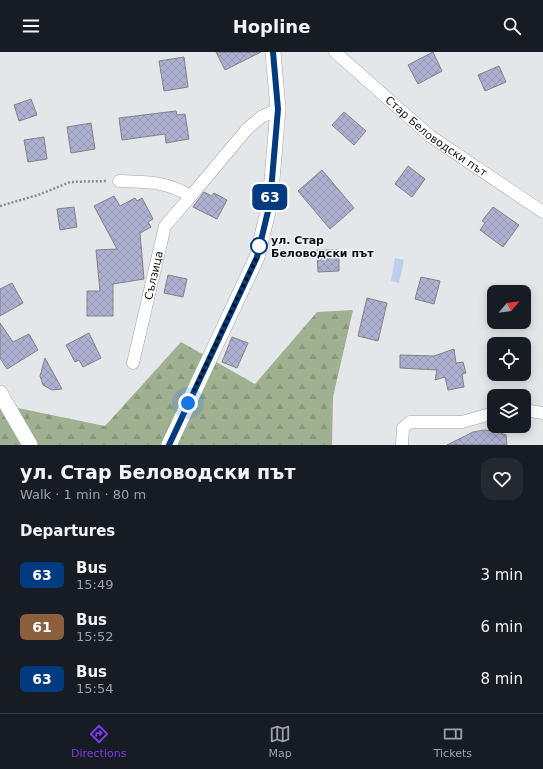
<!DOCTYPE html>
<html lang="en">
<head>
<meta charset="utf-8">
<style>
	:root { --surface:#171b24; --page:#242831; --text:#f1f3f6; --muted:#9ea1a6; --line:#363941; --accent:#7c3aed }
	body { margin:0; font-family:"DejaVu Sans",sans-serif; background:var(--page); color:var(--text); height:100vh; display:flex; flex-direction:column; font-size:15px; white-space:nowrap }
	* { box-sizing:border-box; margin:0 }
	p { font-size:13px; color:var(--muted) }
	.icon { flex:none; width:22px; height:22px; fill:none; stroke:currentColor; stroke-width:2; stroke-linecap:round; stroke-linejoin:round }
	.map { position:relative; height:393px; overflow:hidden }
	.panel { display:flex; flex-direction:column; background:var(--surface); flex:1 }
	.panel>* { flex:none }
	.badge { padding:0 8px; border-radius:6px; font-size:14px; line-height:26px }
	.needle { width:26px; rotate:61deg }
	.controls { position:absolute; left:487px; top:233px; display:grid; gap:8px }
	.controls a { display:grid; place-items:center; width:44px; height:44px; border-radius:8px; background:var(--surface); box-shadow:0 2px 10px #0003; font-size:20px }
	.you { position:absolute; width:20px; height:20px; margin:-10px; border:3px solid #fff; border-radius:50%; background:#1a73e8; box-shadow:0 0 0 6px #1a73e833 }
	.map>.badge { position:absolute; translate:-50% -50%; box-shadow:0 0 0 2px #fff }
	h2 { padding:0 20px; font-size:15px; line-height:36px }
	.round { display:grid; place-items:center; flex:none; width:42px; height:42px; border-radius:12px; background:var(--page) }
	.summary { display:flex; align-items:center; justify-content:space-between; height:68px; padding:0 20px }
	h1 { font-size:19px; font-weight:800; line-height:30px }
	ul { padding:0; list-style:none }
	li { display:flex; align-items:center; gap:12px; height:52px; padding:0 20px }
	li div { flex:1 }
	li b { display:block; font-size:15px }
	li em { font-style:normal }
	li .badge { min-width:44px; font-weight:700; text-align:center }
	header { display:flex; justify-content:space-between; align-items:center; height:52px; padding:0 20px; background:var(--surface); font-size:18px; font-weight:800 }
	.dock { display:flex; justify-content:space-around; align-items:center; height:56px; border-top:1px solid var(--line); background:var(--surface); font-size:11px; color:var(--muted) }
	.dock a { display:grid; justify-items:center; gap:2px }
	.dock .on { color:var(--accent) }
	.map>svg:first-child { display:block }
	.forest { fill:url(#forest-firs) }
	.water { fill:#bbcfed }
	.building { fill:url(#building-cross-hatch); stroke:#828286 }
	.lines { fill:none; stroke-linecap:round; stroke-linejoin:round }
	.minor-casing { stroke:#a3a6a9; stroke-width:13 }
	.tertiary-casing { stroke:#a3a6a9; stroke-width:16 }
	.path { stroke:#888a8c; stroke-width:2.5; stroke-dasharray:2 2; stroke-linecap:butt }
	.minor { stroke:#fff; stroke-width:12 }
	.tertiary { stroke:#fff; stroke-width:15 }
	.line-casing { stroke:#fff; stroke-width:9 }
	.line { stroke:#003b80; stroke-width:6 }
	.walk { stroke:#0f1011; stroke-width:4; stroke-dasharray:0 7.2 }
	.stop-dot { fill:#fff; stroke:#003b80; stroke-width:2 }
	.labels { text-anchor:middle; stroke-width:3; stroke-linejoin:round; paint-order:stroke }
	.street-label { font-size:11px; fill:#0f1011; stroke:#f1f4f8 }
	.stop-label { font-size:11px; font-weight:bold; fill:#0f1011; stroke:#f1f4f8; text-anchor:start }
</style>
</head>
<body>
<header><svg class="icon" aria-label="menu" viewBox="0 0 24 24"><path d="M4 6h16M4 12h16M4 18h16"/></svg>Hopline<svg class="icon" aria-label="search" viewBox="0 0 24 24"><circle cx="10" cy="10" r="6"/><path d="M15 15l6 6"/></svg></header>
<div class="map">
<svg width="543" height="393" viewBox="0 0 543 393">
	<defs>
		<pattern id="forest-firs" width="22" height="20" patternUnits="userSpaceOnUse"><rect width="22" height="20" fill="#a0b192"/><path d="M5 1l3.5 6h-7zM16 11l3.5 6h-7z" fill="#89977d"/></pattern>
		<pattern id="building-cross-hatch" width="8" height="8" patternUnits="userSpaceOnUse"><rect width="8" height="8" fill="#adb0d1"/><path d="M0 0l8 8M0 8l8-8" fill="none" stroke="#9496b2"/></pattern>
	</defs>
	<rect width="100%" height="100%" fill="#e4e7ea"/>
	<path class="forest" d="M353 258 333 345 332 393H0V341L8 354 105 374 181 290 255 332 317 260Z"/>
	<path class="water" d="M395 206 404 208 399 231 391 229Z"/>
	<path class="building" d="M216 0H261L225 18Z
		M433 0 442 19 418 32 408 13Z
		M184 5 188 35 164 39 159 9Z
		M499 14 506 30 485 39 478 23Z
		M31 47 37 63 19 69 14 53Z
		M176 59 177 63 185 62 189 87 166 91 165 82 122 88 119 66Z
		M344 60 366 79 354 93 332 73Z
		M91 71 95 97 71 101 67 75Z
		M44 85 47 107 28 110 24 88Z
		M408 114 425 127 412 145 395 132Z
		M322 118 354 156 330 177 298 139Z
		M204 140 212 144 214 141 227 148 217 167 193 155Z
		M114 144 120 154 135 146 137 149 142 146 153 167 148 170 151 175 140 181 144 227 113 232V264H87V239H100L96 198 117 197 94 154Z
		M74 155 77 175 60 178 57 157Z
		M493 155 519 173 503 195 480 178 485 171 482 169Z
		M317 198H339V219L318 220Z
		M168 223 187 227 183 245 164 241Z
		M421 225 440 229 434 252 415 247Z
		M12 231 23 251 0 264V237Z
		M367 246 387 251 378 289 358 284Z
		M0 271 13 290 29 282 38 298 7 317 0 306Z
		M89 281 101 306 83 315 79 308 75 310 66 293Z
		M232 285 248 291 237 316 222 310Z
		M454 297 456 311 463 310 466 321 462 322 464 335 448 338 445 325 435 328 437 318 400 316V303L434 304Z
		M45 306 62 337 52 338 43 333 40 324Z
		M484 378 495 379 506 383 507 393H447L473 380Z"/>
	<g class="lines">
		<g class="minor-casing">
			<g id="minor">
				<path id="s1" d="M335 0 430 84 543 160"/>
				<path d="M119 129C148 130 165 129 191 144L247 77 261 65 278 57"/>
				<path id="s2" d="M133 311 165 174 191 144"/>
				<path d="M524 358 543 361"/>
				<path d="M402 393 403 376 410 370H462L494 361"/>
			</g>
		</g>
		<g class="tertiary-casing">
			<path id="tertiary" d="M0 341 30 393
				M169 393 257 205 270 151 278 57 273 0"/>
		</g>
		<path class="path" d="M0 154 38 143 70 130 107 129"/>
		<use href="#minor" class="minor"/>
		<use href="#tertiary" class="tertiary"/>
	</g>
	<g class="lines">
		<g class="line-casing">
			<path id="line" d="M169 393 257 205 270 151 278 57 273 0"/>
		</g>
		<use href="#line" class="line"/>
		<path class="walk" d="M188 351 257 205 260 191 259 194"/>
	</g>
	<circle class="stop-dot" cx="259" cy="194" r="8"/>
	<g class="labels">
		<g class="street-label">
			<text dy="4" stroke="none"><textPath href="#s1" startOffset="132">Стар Беловодски път</textPath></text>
			<text dy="4" stroke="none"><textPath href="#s2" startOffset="90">Сълзица</textPath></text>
		</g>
		<g class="stop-label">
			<text x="271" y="192">ул. Стар<tspan x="271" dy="13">Беловодски път</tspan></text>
		</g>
	</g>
</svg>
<div class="controls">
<a><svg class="needle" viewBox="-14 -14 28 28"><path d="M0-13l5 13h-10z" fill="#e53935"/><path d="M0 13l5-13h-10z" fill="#9ea1a6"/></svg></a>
<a><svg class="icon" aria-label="locate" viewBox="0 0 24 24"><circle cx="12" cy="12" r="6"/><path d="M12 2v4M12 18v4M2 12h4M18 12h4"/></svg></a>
<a><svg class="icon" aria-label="layers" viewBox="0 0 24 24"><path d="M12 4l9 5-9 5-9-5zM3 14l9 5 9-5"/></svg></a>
</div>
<div class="you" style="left:188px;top:351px"></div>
<b class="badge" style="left:270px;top:145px;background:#003b80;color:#fff">63</b>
</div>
<section class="panel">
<div class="summary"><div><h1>ул. Стар Беловодски път</h1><p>Walk · 1 min · 80 m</p></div><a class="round"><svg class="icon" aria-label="heart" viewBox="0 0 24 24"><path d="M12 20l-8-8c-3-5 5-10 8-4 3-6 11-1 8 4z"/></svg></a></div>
<h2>Departures</h2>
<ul>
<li><span class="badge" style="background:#003b80;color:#fff">63</span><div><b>Bus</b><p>15:49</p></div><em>3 min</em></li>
<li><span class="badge" style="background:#8b5e3c;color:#fff">61</span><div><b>Bus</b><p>15:52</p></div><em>6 min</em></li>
<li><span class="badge" style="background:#003b80;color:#fff">63</span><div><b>Bus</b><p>15:54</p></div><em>8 min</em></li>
</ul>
</section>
<nav class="dock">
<a class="on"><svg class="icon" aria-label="directions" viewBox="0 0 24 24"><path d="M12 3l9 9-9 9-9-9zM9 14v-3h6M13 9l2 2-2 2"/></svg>Directions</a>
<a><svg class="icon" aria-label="map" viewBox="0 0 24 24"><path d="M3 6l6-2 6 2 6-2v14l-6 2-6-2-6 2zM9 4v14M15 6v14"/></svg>Map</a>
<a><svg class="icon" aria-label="tickets" viewBox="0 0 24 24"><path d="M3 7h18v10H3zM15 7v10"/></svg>Tickets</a>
</nav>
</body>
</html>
